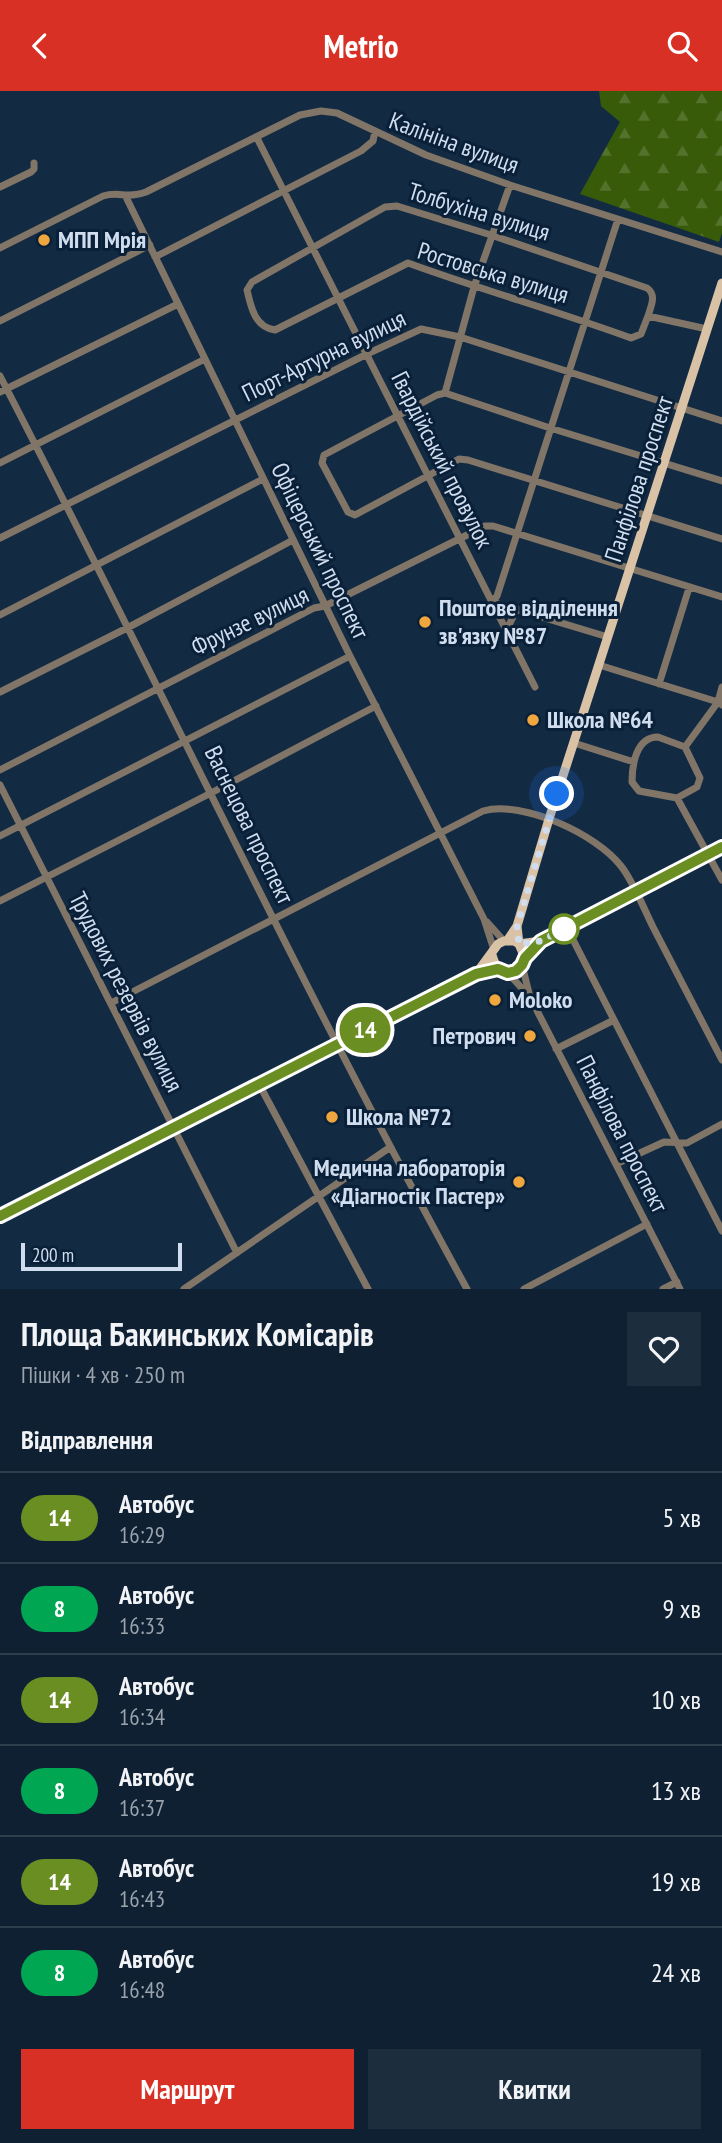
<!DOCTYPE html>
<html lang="uk">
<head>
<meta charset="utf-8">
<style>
	:root { --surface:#0e2032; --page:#1c2d3e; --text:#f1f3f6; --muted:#9ba3ac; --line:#2e3e4d; --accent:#d93025 }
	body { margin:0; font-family:"PT Sans Narrow",sans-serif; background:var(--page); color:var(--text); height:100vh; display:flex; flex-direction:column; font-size:26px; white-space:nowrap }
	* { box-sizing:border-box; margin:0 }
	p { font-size:23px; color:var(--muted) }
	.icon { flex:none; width:38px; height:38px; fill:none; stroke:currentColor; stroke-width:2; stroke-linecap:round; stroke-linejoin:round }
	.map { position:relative; height:1198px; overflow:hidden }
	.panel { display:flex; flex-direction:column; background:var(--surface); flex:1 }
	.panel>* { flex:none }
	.badge { padding:0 14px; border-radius:23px; font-size:24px; line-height:46px }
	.scale { position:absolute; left:21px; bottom:18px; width:161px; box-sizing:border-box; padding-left:7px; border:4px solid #cfddee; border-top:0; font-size:19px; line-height:24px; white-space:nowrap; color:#cfddee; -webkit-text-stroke:5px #092038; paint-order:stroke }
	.you { position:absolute; width:35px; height:35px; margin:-18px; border:5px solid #fff; border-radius:50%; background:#1a73e8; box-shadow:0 0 0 10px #1a73e833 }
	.map>.badge { position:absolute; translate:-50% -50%; box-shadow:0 0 0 4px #fff }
	h2 { padding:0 21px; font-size:26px; line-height:63px }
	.round { display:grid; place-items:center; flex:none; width:74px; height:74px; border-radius:0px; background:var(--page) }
	.headline { display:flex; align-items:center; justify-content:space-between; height:119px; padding:0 21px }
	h1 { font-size:33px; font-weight:700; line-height:52px }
	.button { display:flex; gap:14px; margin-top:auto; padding:14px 21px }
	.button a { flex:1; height:80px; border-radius:0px; background:var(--accent); color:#fff; font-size:28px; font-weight:700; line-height:80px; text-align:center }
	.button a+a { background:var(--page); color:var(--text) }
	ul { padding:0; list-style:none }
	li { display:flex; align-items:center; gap:21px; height:91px; padding:0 21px; border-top:2px solid var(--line) }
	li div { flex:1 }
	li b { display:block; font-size:26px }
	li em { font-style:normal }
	li .badge { min-width:77px; font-weight:700; text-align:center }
	header { display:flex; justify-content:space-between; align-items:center; height:91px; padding:0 21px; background:var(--accent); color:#fff; font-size:32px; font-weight:700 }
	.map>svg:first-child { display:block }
	.forest { fill:url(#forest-firs) }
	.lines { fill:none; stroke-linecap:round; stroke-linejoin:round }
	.minor { stroke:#817568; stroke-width:7 }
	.major { stroke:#dac2a7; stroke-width:9 }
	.line-casing { stroke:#fff; stroke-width:16 }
	.line { stroke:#6b8e23; stroke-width:10 }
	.walk { stroke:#cfddee; stroke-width:7; stroke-dasharray:0 12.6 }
	.poi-dot { fill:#f0a63f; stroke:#092038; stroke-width:2.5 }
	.stop-dot { fill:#fff; stroke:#6b8e23; stroke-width:3.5 }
	.labels { text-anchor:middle; stroke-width:6; stroke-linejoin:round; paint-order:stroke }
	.street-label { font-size:24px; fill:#cfddee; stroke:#092038 }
	.poi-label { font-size:24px; font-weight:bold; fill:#cfddee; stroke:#092038; text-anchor:start }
</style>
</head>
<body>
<header><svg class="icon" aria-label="back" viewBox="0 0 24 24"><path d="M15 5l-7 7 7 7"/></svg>Metrio<svg class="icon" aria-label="search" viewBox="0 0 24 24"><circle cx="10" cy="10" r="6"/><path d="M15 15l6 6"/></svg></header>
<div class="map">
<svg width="722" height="1198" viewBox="0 0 722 1198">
	<defs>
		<pattern id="forest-firs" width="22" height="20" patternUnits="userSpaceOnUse" patternTransform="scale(1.75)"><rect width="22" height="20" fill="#375b08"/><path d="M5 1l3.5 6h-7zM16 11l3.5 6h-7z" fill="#53722c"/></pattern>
	</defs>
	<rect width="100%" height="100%" fill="#132a43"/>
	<path class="forest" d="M599 0H722V142L719 151 580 103 620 31 601 15Z"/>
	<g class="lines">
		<path class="minor" d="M257 47 535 596
			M0 96 31 81 34 78V72
			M126 106 350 565 484 828 494 859
			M0 157 103 105C119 100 128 108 146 101L300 24 321 20 337 22 426 64 510 94 722 161
			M155 166 361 60 373 50 375 40
			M648 225 641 243 631 247C557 220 482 199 408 172L275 239C255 236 251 217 247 199L252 191 385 116 397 115 491 144 647 197C657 204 651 215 648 225L707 238
			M0 230 150 154
			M0 285C157 588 302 898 467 1198
			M0 301 178 213
			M445 302 474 196 510 94
			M0 372 205 268
			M722 390 550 337 445 302 437 304 324 364 322 372 348 421 355 424 459 368 468 369 722 448
			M0 447 367 263 421 238 460 246 722 330
			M0 524 263 388
			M506 540 517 518
			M608 546 492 511 497 505 618 128
			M599 574 718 611 722 614
			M659 593 689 497
			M0 601 129 536 293 449
			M658 646 685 656 700 687 697 696 677 707 639 700 632 691C632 674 636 646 658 646Z
			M574 652 634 671
			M685 656 718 611 722 596
			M0 679 314 517 325 515 485 435H493L722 506
			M0 694 237 1162
			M677 707 722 789
			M0 745 350 565
			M0 810 211 702 376 615
			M487 831 504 850
			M567 837 722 1140
			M522 874 530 906 680 1198
			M508 882 529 905
			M111 912 483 720C523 709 596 743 621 775 633 790 644 818 653 836 676 881 699 925 722 969
			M556 958 614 929
			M259 993 368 1198
			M616 1073 664 1051 687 1052 722 1033
			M184 1198 389 1057
			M524 1198 647 1133
			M663 1198 677 1191"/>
		<path class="major" d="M507 850 517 835 549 728 722 192
			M492 864C497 885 516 889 525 867L519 853 517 835
			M525 867 541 850 722 756
			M476 883 498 853 504 850H514L519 853 541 850
			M0 1125 476 883 498 878"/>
	</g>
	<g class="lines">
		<g class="line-casing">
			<path id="line" d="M0 1125 476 883 498 878 508 882 516 880 522 874 525 867 541 850 722 756"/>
		</g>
		<use href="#line" class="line"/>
		<path class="walk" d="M557 703 517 835 519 853 541 850 564 838"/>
	</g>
	<g class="poi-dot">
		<circle cx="44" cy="149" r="7"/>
		<circle cx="425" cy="531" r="7"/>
		<circle cx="533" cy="629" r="7"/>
		<circle cx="495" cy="909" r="7"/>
		<circle cx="530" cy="945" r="7"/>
		<circle cx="332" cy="1026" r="7"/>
		<circle cx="519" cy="1091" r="7"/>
	</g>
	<circle class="stop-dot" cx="564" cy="838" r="14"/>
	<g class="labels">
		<g class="street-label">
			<text transform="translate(454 52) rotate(20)" y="8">Калініна вулиця</text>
			<text transform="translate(479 121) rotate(17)" y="8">Толбухіна вулиця</text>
			<text transform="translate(493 182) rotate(17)" y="8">Ростовська вулиця</text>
			<text transform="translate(324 265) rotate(-26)" y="8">Порт-Артурна вулиця</text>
			<text transform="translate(442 369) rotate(63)" y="8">Гвардійський провулок</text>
			<text transform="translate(639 388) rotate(-72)" y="8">Панфілова проспект</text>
			<text transform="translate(320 460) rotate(64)" y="8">Офіцерський проспект</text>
			<text transform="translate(250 530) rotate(-26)" y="8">Фрунзе вулиця</text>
			<text transform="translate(249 734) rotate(64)" y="8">Васнецова проспект</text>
			<text transform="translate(126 901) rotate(63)" y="8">Трудових резервів вулиця</text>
			<text transform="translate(622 1043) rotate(63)" y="8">Панфілова проспект</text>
		</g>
		<g class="poi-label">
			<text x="58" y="157">МПП Мрія</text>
			<text x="439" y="525">Поштове відділення<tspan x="439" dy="28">зв'язку №87</tspan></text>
			<text x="547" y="637">Школа №64</text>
			<text x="509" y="917">Moloko</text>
			<text x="516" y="953" text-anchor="end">Петрович</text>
			<text x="346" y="1034">Школа №72</text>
			<text x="505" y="1085" text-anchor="end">Медична лабораторія<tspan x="505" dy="28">«Діагностік Пастер»</tspan></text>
		</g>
	</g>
</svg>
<div class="scale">200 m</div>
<div class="you" style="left:557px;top:703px"></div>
<b class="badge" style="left:365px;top:939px;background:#6b8e23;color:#fff">14</b>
</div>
<section class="panel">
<div class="headline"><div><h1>Площа Бакинських Комісарів</h1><p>Пішки · 4 хв · 250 m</p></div><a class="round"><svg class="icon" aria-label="heart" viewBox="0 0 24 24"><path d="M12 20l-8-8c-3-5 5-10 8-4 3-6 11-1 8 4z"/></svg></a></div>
<h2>Відправлення</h2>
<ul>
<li><span class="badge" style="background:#6b8e23;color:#fff">14</span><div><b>Автобус</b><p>16:29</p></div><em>5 хв</em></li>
<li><span class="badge" style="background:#00a651;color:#fff">8</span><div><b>Автобус</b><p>16:33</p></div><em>9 хв</em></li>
<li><span class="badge" style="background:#6b8e23;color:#fff">14</span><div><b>Автобус</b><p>16:34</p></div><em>10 хв</em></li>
<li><span class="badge" style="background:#00a651;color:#fff">8</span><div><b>Автобус</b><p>16:37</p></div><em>13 хв</em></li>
<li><span class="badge" style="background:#6b8e23;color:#fff">14</span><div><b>Автобус</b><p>16:43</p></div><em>19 хв</em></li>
<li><span class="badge" style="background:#00a651;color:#fff">8</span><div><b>Автобус</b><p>16:48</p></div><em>24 хв</em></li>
</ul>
<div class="button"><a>Маршрут</a><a>Квитки</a></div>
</section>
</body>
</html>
